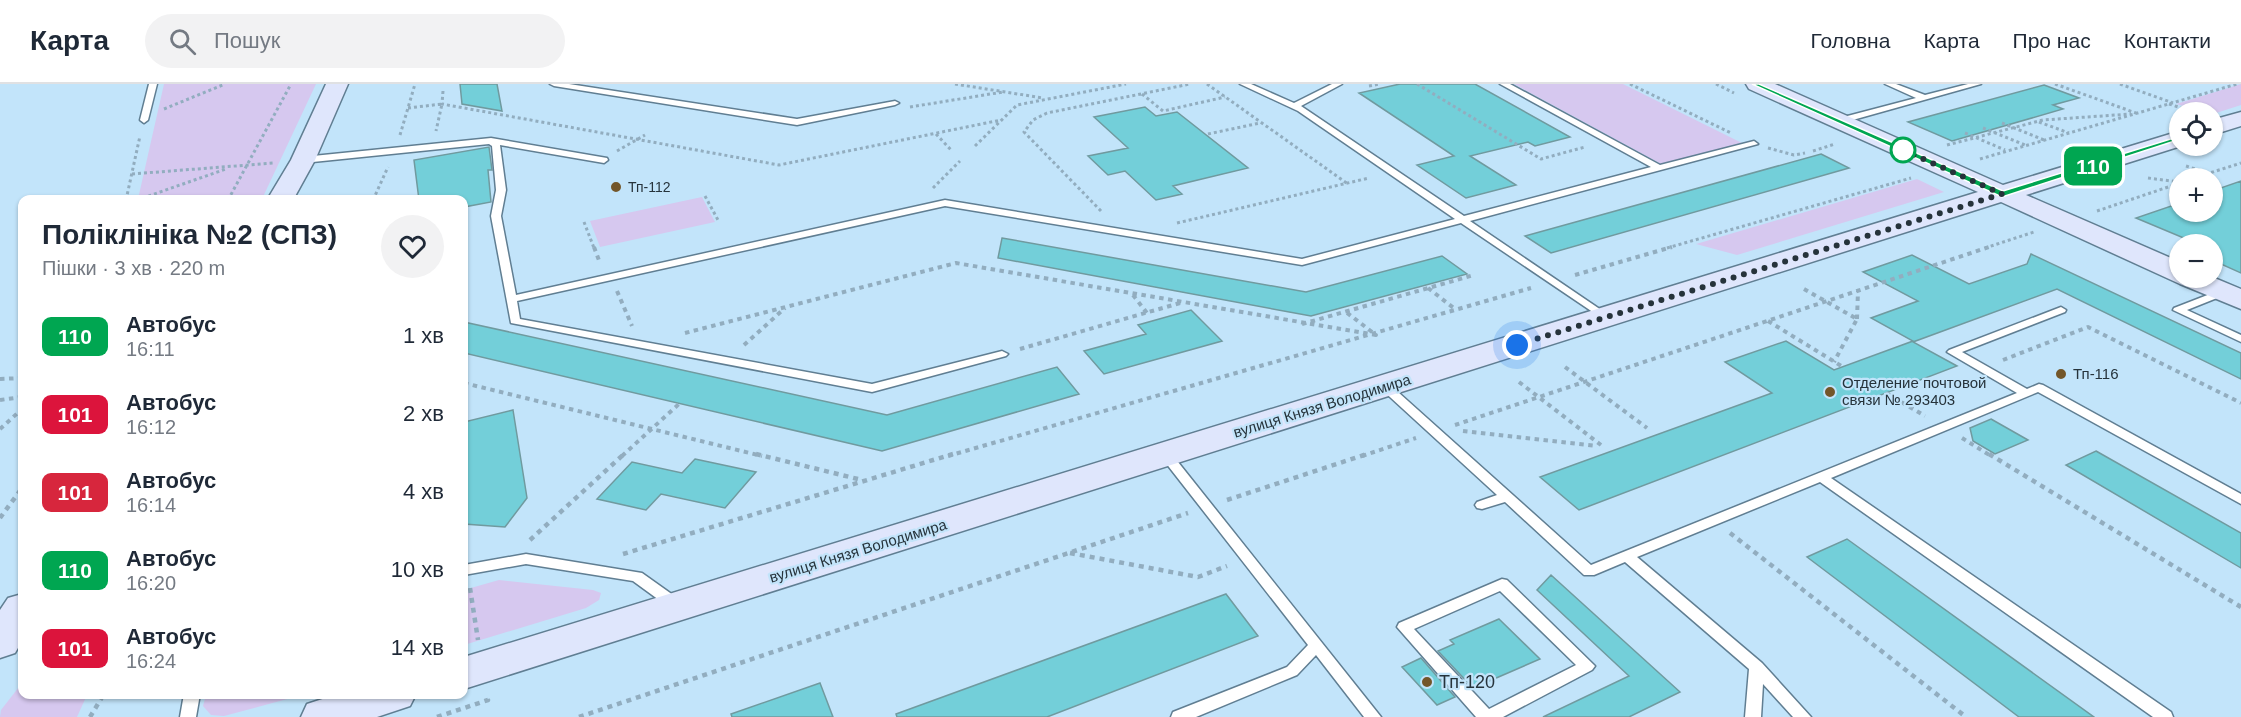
<!DOCTYPE html>
<html lang="uk">
<head>
<meta charset="utf-8">
<style>
	:root { --surface:#fff; --page:#f2f2f3; --text:#1f2937; --muted:#747a83; --line:#e0e1e3 }
	body { margin:0; font-family:Helvetica,sans-serif; background:var(--page); color:var(--text); height:100vh; display:flex; flex-direction:column; font-size:22px; white-space:nowrap }
	* { box-sizing:border-box; margin:0 }
	p { font-size:20px; color:var(--muted) }
	.icon { flex:none; width:33px; height:33px; fill:none; stroke:currentColor; stroke-width:2; stroke-linecap:round; stroke-linejoin:round }
	.map { position:relative; flex:1; overflow:hidden }
	.details { position:absolute; left:18px; top:111px; width:450px; height:504px; display:flex; flex-direction:column; background:var(--surface); border-radius:12px; box-shadow:0 2px 4px #0004 }
	.details>* { flex:none }
	.badge { padding:0 12px; border-radius:9px; font-size:21px; line-height:39px }
	.tools { position:absolute; left:2169px; top:18px; display:grid; gap:12px }
	.tools a { display:grid; place-items:center; width:54px; height:54px; border-radius:50%; background:var(--surface); box-shadow:0 2px 4px #0004; font-size:30px }
	.you { position:absolute; width:30px; height:30px; margin:-15px; border:4px solid #fff; border-radius:50%; background:#1a73e8; box-shadow:0 0 0 9px #1a73e833 }
	.map>.badge { position:absolute; translate:-50% -50%; box-shadow:0 0 0 3px #fff }
	.round { display:grid; place-items:center; flex:none; width:63px; height:63px; border-radius:32px; background:var(--page) }
	.overview { display:flex; align-items:center; justify-content:space-between; height:102px; padding:0 24px }
	h1 { font-size:28px; font-weight:800; line-height:45px }
	ul { padding:0; list-style:none }
	li { display:flex; align-items:center; gap:18px; height:78px; padding:0 24px }
	li div { flex:1 }
	li b { display:block; font-size:22px }
	li em { font-style:normal }
	li .badge { min-width:66px; font-weight:700; text-align:center }
	header { display:flex; align-items:center; gap:36px; box-sizing:border-box; height:84px; padding:0 30px; background:var(--surface); border-bottom:2px solid var(--line) }
	header strong { font-size:28px }
	nav { display:flex; gap:33px; margin-inline-start:auto; font-size:21px }
	.search { width:420px; height:54px; background:var(--page); display:flex; align-items:center; gap:15px; box-sizing:border-box; padding:0 21px; border-radius:33px; color:var(--muted); font-size:22px }
	.map>svg:first-child { display:block }
	.green { fill:#d6c8ef }
	.building { fill:#73cfd9; stroke:#709a9f; stroke-width:1.5 }
	.lines { fill:none; stroke-linecap:round; stroke-linejoin:round }
	.lane-casing { stroke:#607e92; stroke-width:3 }
	.secondary-casing { stroke:#607e92; stroke-width:3 }
	.path-far2 { stroke:#92adbf; stroke-width:3; stroke-dasharray:3 3; stroke-linecap:butt }
	.path-far1 { stroke:#92adbf; stroke-width:4; stroke-dasharray:4.5 4.5; stroke-linecap:butt }
	.path { stroke:#92adbf; stroke-width:4.5; stroke-dasharray:5 5; stroke-linecap:butt }
	.lane { fill:#fff; fill-rule:evenodd }
	.secondary { fill:#dfe6fc; fill-rule:evenodd }
	.line { fill:#00a651; stroke:#fff; stroke-width:1.5 }
	.walk { stroke:#26333b; stroke-width:6; stroke-dasharray:0 10.8 }
	.stop-dot { fill:#fff; stroke:#00a651; stroke-width:3 }
	.poi-dot { fill:#735629; stroke:#c2e4fa; stroke-width:2 }
	.labels { text-anchor:middle; stroke-width:4.5; stroke-linejoin:round; paint-order:stroke }
	.far-poi-label { font-size:14px; fill:#26333b; stroke:#c2e4fa; text-anchor:start }
	.poi-label { font-size:15px; fill:#26333b; stroke:#c2e4fa; text-anchor:start }
	.street-label { font-size:15px; fill:#26333b; stroke:#c2e4fa }
	.near-poi-label { font-size:18px; fill:#26333b; stroke:#c2e4fa; text-anchor:start }
</style>
</head>
<body>
<header>
<strong>Карта</strong>
<div class="search"><svg class="icon" aria-label="search" viewBox="0 0 24 24"><circle cx="10" cy="10" r="6"/><path d="M15 15l6 6"/></svg>Пошук</div>
<nav><a>Головна</a><a>Карта</a><a>Про нас</a><a>Контакти</a></nav>
</header>
<div class="map">
<svg width="2241" height="633" viewBox="0 0 2241 633">
	<rect width="100%" height="100%" fill="#c2e4fa"/>
	<path class="green" d="M164 0H316L262 115H138Z
		M1514 0H1623L1742 59 1661 80Z
		M2241 0V21L2213 30 2176 20Z
		M1917 95 1944 108 1737 171 1696 160Z
		M702 113 715 138 600 163 590 137Z
		M499 496 593 506 601 509 599 516 586 524 464 561V506Z
		M22 599V610L87 611 77 633H0L1 626Z
		M206 611V610L302 611 224 632 211 631 203 622Z"/>
	<path class="building" d="M460 0H497L502 27 462 20Z
		M1400 0H1475L1570 53 1535 62 1528 58 1470 72 1516 101 1466 114 1417 81 1454 72 1359 9Z
		M2044 1 2079 14 2053 21 2063 25 1952 57 1908 38Z
		M1145 23 1156 32 1177 28 1248 84 1173 102 1182 110 1156 116 1125 87 1108 91 1088 72 1128 64 1094 33Z
		M489 63 492 86H488L491 118 464 123V116H419L414 76Z
		M1821 70 1849 84 1551 169 1525 152Z
		M2241 97V189L2212 176V160H2198L2136 134 2180 119V128H2212V107Z
		M1002 154 1306 208 1442 172 1467 190 1311 232 998 174Z
		M2031 170 2241 269V295L2057 205 1913 258 1957 282 1579 426 1540 393 1772 309 1725 278 1786 257 1834 286 1913 257 1871 234 1918 217 1863 188 1912 171 1969 200 2027 180Z
		M1191 226 1222 257 1104 290 1084 267 1146 250 1138 241Z
		M464 238 887 331 1057 283 1079 310 882 367 464 269Z
		M513 326 527 414 505 443 464 440V338Z
		M1991 335 2028 356 1995 370 1973 357 1970 344Z
		M2096 367 2241 449V484L2066 381Z
		M695 375 756 388 725 424 661 410 646 426 597 415 632 378 682 389Z
		M1847 455 2094 633H2019L1807 473Z
		M1551 491 1680 608 1629 633H1543L1629 592 1537 506Z
		M1226 510 1258 552 1047 633H897L896 630Z
		M1499 535 1540 575 1473 604 1438 567 1454 560 1450 556Z
		M1421 574 1455 613 1437 621 1402 583Z
		M820 599 833 633H732L731 630Z"/>
	<g class="lines">
		<g class="lane-casing">
			<path id="lane" d="M149 0H157L148 36 144 39 140 36Z
				M550 0H569L797 35 895 17 899 19 895 21 797 41 554 2Z
				M1240 0H1251L1294 19 1332 0H1342L1301 22 1464 132 1651 83 1500 0H1510L1660 81 1754 57 1758 60 1470 137 1610 232 1611 234 1606 237 1461 139 1302 181 945 122 517 217 520 235 872 300 1002 267 1008 270 1006 272 872 308 511 239 491 132 496 106 492 62 489 60 303 79 299 76 303 73 491 54 607 74 608 76 604 79 500 61 506 106 501 132 516 211 945 116 1302 175 1455 135 1298 27Z
				M1885 0H1896L1925 11 1968 0H1981L1842 39H1836V35L1916 14Z
				M2223 205 2227 206 2228 208 2227 210 2187 226 2241 251V258L2173 226 2174 224Z
				M2061 223 2066 226 2065 228 1962 268 2027 305 2039 300 2043 301 2241 410V420L2038 308 1831 394 2171 628 2173 633H2153L1820 398 1637 473 1762 579 1811 633H1793L1763 600 1761 633H1745L1749 585 1625 478 1594 491H1584L1505 418 1482 425 1477 424 1475 421 1477 418 1497 411 1379 303 1381 300H1389L1591 481 2017 309 1947 268 1949 266Z
				M1166 367 1170 368 1381 633H1364L1316 571 1297 591 1196 633H1171L1173 628 1287 583 1308 561 1162 374 1160 371 1162 368Z
				M526 470 642 489 680 516 682 520 680 524 675 525 670 524 633 497 526 480 464 491V481Z
				M1502 495 1507 496 1595 582 1592 586 1503 633H1476L1397 543 1399 539ZM1500 507 1576 581 1489 625 1414 545Z
				M184 610H200L196 633H180Z"/>
		</g>
		<g class="secondary-casing">
			<path id="secondary" d="M326 0H348L315 76 293 116H267L291 76Z
				M1746 0H1775L2003 101 2180 47 2181 62 2026 111 2180 178V194L2212 193 2241 205V225L2180 200 2001 118 464 605V573L1978 108 1749 5Z
				M2241 28V42L2212 51V36Z
				M22 510V557L15 569 0 574V526L8 514Z
				M338 610H416L410 622 377 633H301L307 620Z"/>
		</g>
		<path class="path-far2" d="M955 0 1043 14
			M1207 0 1348 100
			M1417 0 1541 75 1585 63
			M1630 0 1731 49
			M1716 0 1734 9
			M2055 0 2136 29
			M2120 0 2173 19
			M1369 2 1380 0
			M443 7 442 20 779 81 1001 36
			M1142 10 1163 27 1225 13
			M2169 20 2194 28
			M910 23 1003 8
			M408 24 442 20 436 47
			M164 25 225 0
			M2039 38 2069 49
			M2002 39 2044 56
			M1983 44 2025 61
			M1965 49 2005 66
			M936 50 952 67
			M1208 50 1260 39
			M400 51 415 0
			M1947 61 2043 36 2131 30
			M975 62 1017 21 1126 0
			M1768 64 1794 71 1805 69
			M617 67 645 51
			M1813 67 1835 60
			M1980 75 2237 0
			M2186 82 2208 89
			M132 90 274 79
			M2148 94 2179 98
			M2194 94 2241 79
			M933 104 960 77
			M705 112 718 136
			M126 116 140 52
			M137 116 226 85
			M228 116 291 0
			M373 116 388 83
			M1101 127 1024 48 1033 36 1047 29 1190 0
			M2097 127 2180 99
			M584 138 594 164
			M1177 139 1369 94
			M1667 164 1911 94
			M1985 164 2034 148"/>
		<path class="path-far1" d="M594 163 600 179
			M1575 191 1672 163
			M1428 204 1455 225
			M1804 205 1857 235 1834 278
			M617 207 632 242
			M1133 211 1147 229
			M1857 235 1858 207
			M1768 237 1843 283
			M1302 240 1474 191
			M685 249 956 179 1376 251 1346 228
			M744 261 785 224
			M1020 265 1180 219
			M2003 276 2088 243 2241 319
			M1565 283 1647 344
			M0 295 22 294
			M1519 298 1601 361
			M464 299 762 372
			M1886 309 1925 332
			M0 316 22 313
			M1455 341 1989 163
			M0 345 22 325
			M1463 347 1597 362
			M1962 354 1991 372
			M622 372 680 319
			M948 372 1531 204
			M1362 372 1416 354"/>
		<path class="path" d="M756 370 862 396
			M1989 370 2241 523
			M1227 416 1367 370
			M0 434 22 404
			M1730 449 1966 633
			M530 456 624 370
			M1070 469 1198 493 1227 482
			M623 470 953 370
			M470 504 478 556
			M90 633 104 610
			M437 633 488 616 487 610
			M579 633 1188 429"/>
		<use href="#lane" class="lane"/>
		<use href="#secondary" class="secondary"/>
	</g>
	<path class="line" d="M1752 0H1759L2003 107 2177 53 2184 54 2002 113Z"/>
	<g class="lines">
		<path class="walk" d="M1517 261 2002 110 1903 66"/>
	</g>
	<circle class="stop-dot" cx="1903" cy="66" r="12"/>
	<g class="poi-dot">
		<circle cx="616" cy="103" r="6"/>
		<circle cx="2061" cy="290" r="6"/>
		<circle cx="1830" cy="308" r="6"/>
		<circle cx="1427" cy="598" r="6"/>
	</g>
	<g class="labels">
		<g class="far-poi-label">
			<text x="628" y="108">Тп-112</text>
		</g>
		<g class="poi-label">
			<text x="2073" y="295">Тп-116</text>
			<text x="1842" y="304">Отделение почтовой<tspan x="1842" dy="17">связи № 293403</tspan></text>
		</g>
		<g class="street-label">
			<text transform="translate(1322 322) rotate(-17)" y="5">вулиця Князя Володимира</text>
			<text transform="translate(858 467) rotate(-17)" y="5">вулиця Князя Володимира</text>
		</g>
		<g class="near-poi-label">
			<text x="1439" y="604">Тп-120</text>
		</g>
	</g>
</svg>
<div class="tools">
<a><svg class="icon" aria-label="locate" viewBox="0 0 24 24"><circle cx="12" cy="12" r="6"/><path d="M12 2v4M12 18v4M2 12h4M18 12h4"/></svg></a>
<a>+</a>
<a>−</a>
</div>
<div class="you" style="left:1517px;top:261px"></div>
<b class="badge" style="left:2093px;top:82px;background:#00a651;color:#fff">110</b>
<section class="details">
<div class="overview"><div><h1>Поліклініка №2 (СПЗ)</h1><p>Пішки · 3 хв · 220 m</p></div><a class="round"><svg class="icon" aria-label="heart" viewBox="0 0 24 24"><path d="M12 20l-8-8c-3-5 5-10 8-4 3-6 11-1 8 4z"/></svg></a></div>
<ul>
<li><span class="badge" style="background:#00a651;color:#fff">110</span><div><b>Автобус</b><p>16:11</p></div><em>1 хв</em></li>
<li><span class="badge" style="background:#dc143c;color:#fff">101</span><div><b>Автобус</b><p>16:12</p></div><em>2 хв</em></li>
<li><span class="badge" style="background:#d7263d;color:#fff">101</span><div><b>Автобус</b><p>16:14</p></div><em>4 хв</em></li>
<li><span class="badge" style="background:#00a651;color:#fff">110</span><div><b>Автобус</b><p>16:20</p></div><em>10 хв</em></li>
<li><span class="badge" style="background:#dc143c;color:#fff">101</span><div><b>Автобус</b><p>16:24</p></div><em>14 хв</em></li>
</ul>
</section>
</div>
</body>
</html>
